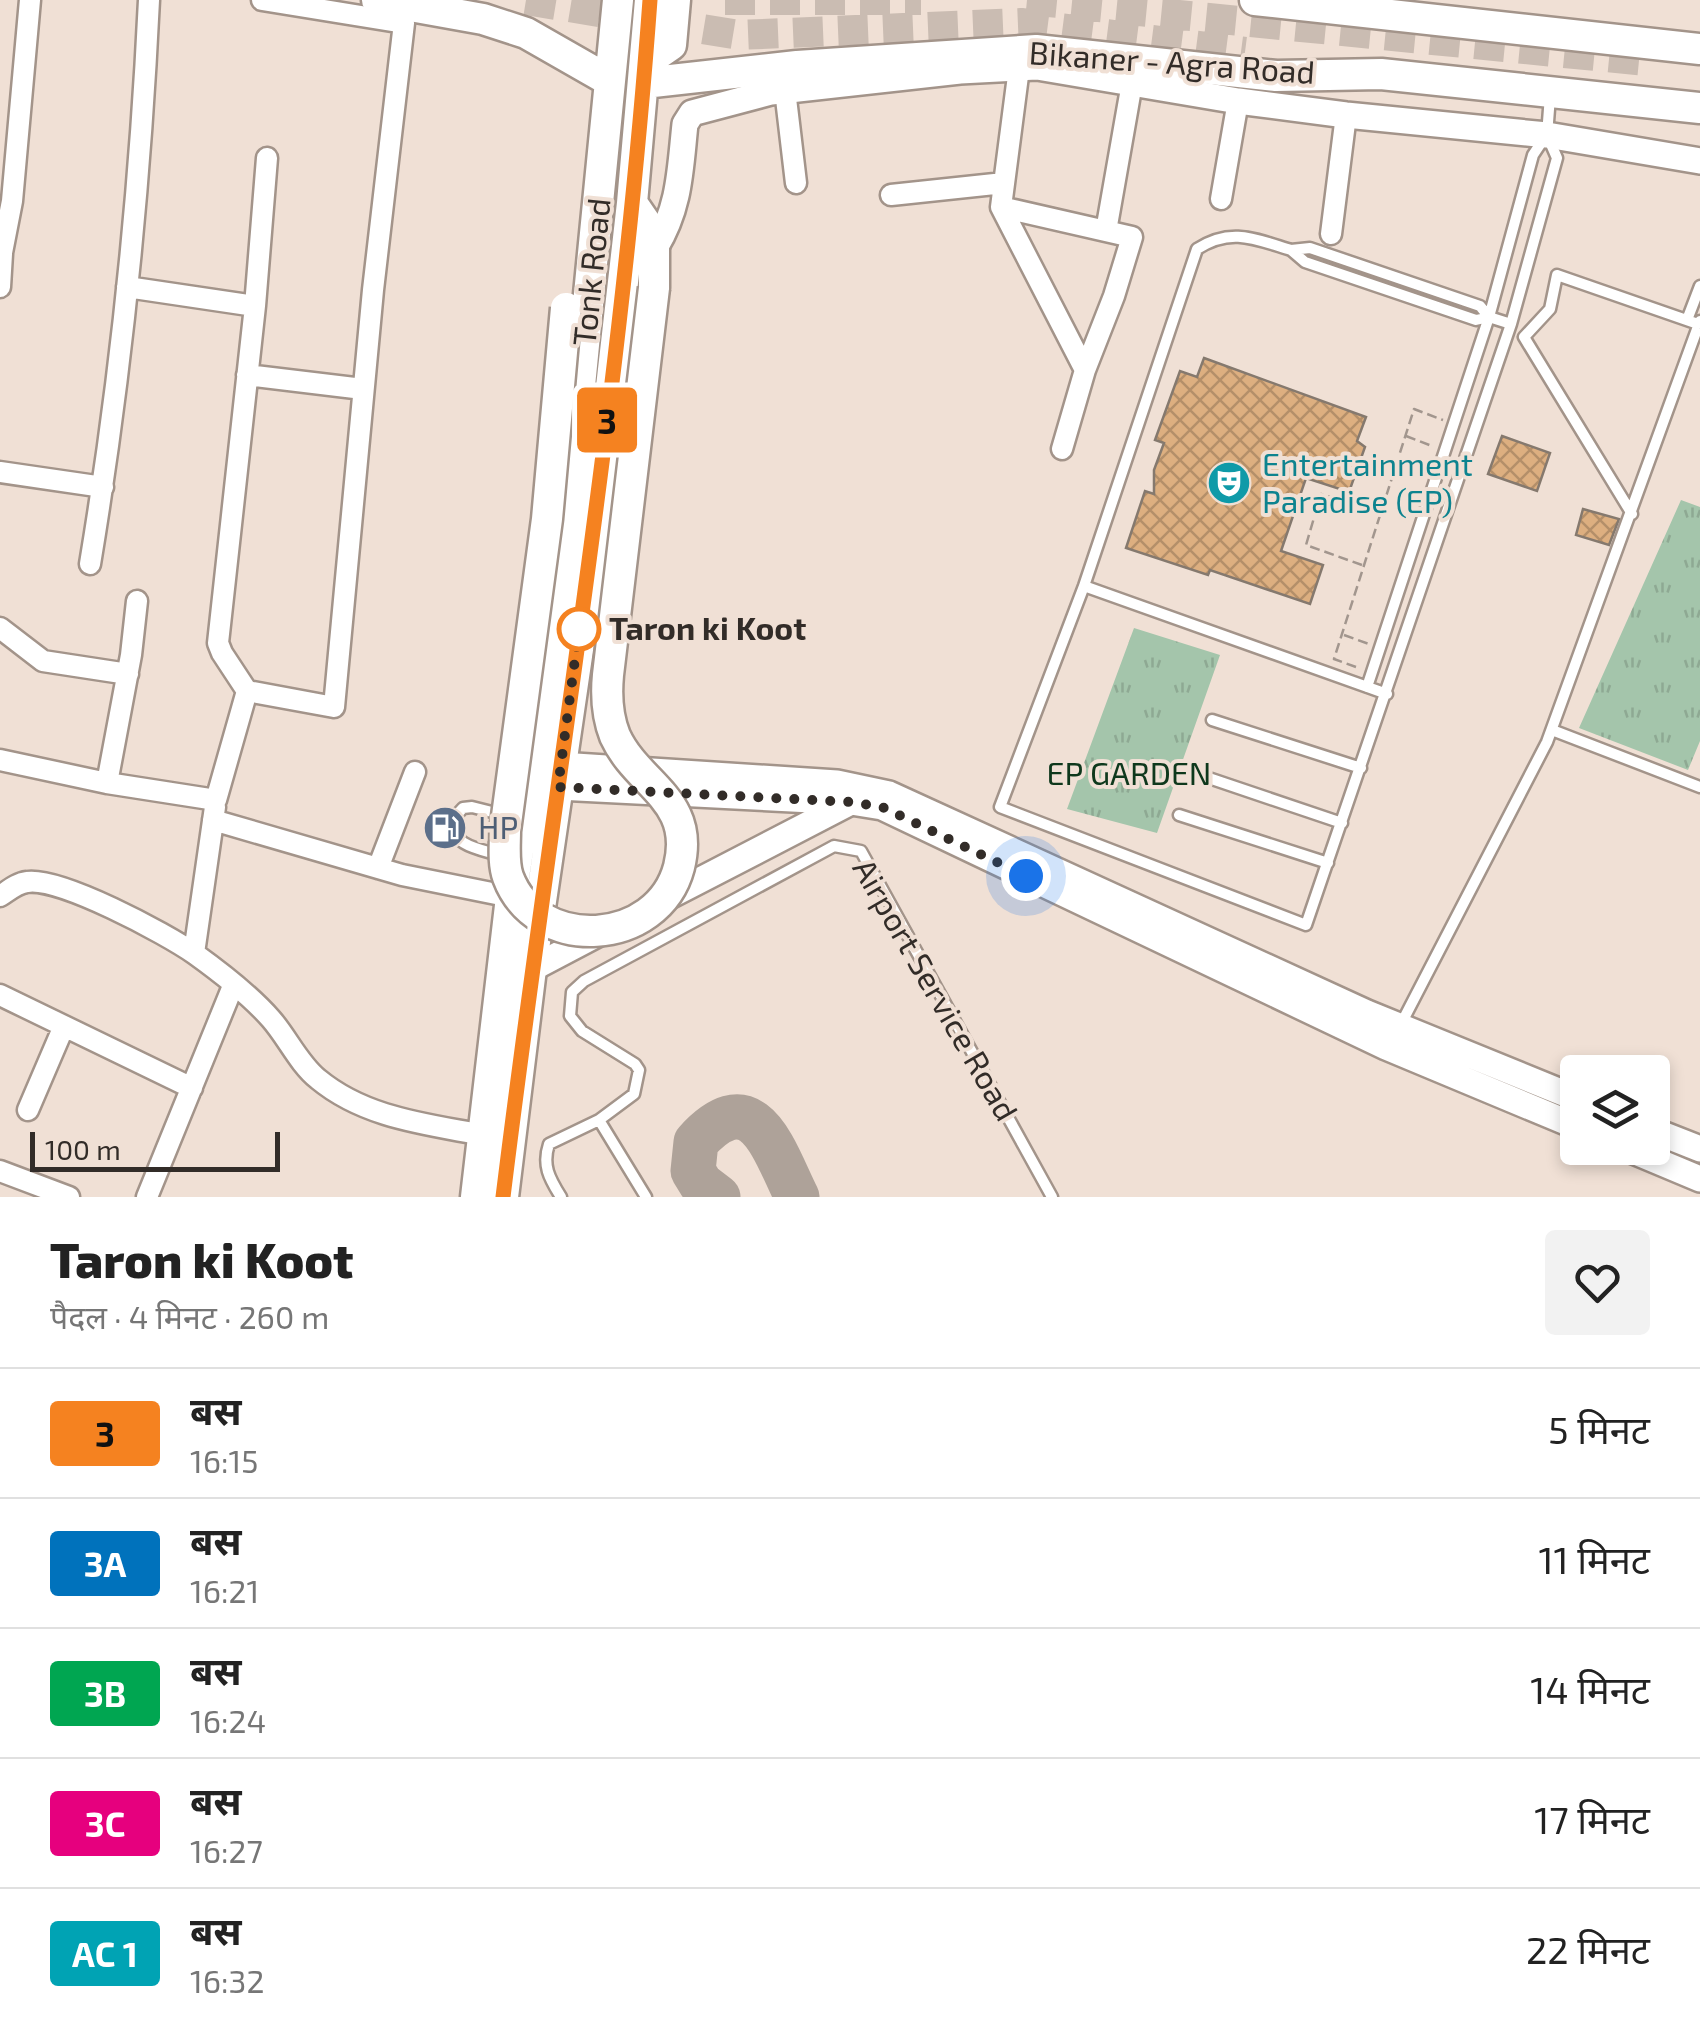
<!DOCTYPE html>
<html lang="hi">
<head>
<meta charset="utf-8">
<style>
	:root { --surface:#fff; --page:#f2f2f2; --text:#222; --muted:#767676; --line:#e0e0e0 }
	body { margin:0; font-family:"Exo 2","Noto Sans Devanagari",sans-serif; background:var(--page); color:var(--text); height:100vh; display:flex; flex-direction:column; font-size:38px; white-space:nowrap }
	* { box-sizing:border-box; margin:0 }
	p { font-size:32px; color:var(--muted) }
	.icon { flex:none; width:55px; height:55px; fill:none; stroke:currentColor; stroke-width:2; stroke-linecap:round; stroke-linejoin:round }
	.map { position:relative; height:1197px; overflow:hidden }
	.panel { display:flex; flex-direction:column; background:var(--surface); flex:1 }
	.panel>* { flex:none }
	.badge { padding:0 20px; border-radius:8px; font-size:35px; line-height:65px }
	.controls { position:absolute; left:1560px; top:1055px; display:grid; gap:20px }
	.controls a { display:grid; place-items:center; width:110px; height:110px; border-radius:10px; background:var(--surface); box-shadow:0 5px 15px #0003; font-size:50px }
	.scale { position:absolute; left:30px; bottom:25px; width:250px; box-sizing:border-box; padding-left:10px; border:5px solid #322c28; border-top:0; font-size:28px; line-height:35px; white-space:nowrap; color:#322c28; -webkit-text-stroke:8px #f0e0d5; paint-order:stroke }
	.you { position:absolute; width:50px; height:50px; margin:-25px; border:8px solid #fff; border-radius:50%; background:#1a73e8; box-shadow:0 0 0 15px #1a73e833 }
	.map>.badge { position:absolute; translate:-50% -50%; box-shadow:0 0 0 5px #fff }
	.round { display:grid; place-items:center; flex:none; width:105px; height:105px; border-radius:10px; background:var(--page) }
	.head { display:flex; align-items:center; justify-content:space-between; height:170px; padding:0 50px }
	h1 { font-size:48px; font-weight:800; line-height:75px }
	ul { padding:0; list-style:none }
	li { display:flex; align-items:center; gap:30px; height:130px; padding:0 50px; border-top:2px solid var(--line) }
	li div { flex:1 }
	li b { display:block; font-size:38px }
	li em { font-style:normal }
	li .badge { min-width:110px; font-weight:700; text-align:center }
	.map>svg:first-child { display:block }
	.park { fill:url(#park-tufts) }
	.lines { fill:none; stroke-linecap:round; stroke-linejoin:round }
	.taxiway { stroke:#aea299; stroke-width:45 }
	.building { fill:url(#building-cross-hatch); stroke:#85796e; stroke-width:2.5 }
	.primary-tunnel { stroke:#cabcb2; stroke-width:30; stroke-dasharray:30 15; stroke-linecap:butt }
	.service-casing { stroke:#a3948a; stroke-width:15 }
	.minor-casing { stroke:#a3948a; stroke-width:25 }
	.tertiary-casing { stroke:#a3948a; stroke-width:30 }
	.primary-casing { stroke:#a3948a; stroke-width:35 }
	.path { stroke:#a2968e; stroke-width:2.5; stroke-dasharray:10 5; stroke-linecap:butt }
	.service { stroke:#fff; stroke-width:10 }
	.minor { stroke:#fff; stroke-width:20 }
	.tertiary { stroke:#fff; stroke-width:25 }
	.primary { stroke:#fff; stroke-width:30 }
	.primary-bridge-casing { stroke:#a3948a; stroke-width:35; stroke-linecap:butt }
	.primary-bridge { stroke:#fff; stroke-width:30 }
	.line-casing { stroke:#fff; stroke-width:22 }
	.line { stroke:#f58220; stroke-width:15 }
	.walk { stroke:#322c28; stroke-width:10; stroke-dasharray:0 18 }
	.stop-dot { fill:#fff; stroke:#f58220; stroke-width:5 }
	.labels { text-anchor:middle; stroke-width:8; stroke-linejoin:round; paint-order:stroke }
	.street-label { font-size:32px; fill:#322c28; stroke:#f0e0d5 }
	.culture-label { font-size:32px; fill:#0d838f; stroke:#f0e0d5; text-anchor:start }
	.stop-label { font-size:32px; font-weight:bold; fill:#322c28; stroke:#f0e0d5; text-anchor:start }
	.park-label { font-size:32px; fill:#0e381c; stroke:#f0e0d5 }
	.service-label { font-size:32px; fill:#4e5e75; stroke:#f0e0d5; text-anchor:start }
</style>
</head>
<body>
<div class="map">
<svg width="1700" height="1197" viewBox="0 0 1700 1197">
	<defs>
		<pattern id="park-tufts" width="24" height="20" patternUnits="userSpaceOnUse" patternTransform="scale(2.5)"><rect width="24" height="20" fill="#a4c5ab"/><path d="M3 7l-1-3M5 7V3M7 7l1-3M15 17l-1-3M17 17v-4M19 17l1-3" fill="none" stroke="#8ea993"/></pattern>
		<pattern id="building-cross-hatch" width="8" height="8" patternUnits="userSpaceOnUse" patternTransform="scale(2.5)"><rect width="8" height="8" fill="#ddaf80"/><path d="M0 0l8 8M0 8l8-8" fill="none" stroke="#b48f69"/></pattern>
	</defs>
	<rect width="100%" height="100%" fill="#f0e0d5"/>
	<path class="park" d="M1681 500 1700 507V741L1688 770 1579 728Z
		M1134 628 1220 655 1157 833 1067 809Z"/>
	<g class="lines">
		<path class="taxiway" d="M718 1197 701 1184 693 1171 696 1142C754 1078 774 1151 797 1197"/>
	</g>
	<path class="building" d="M1204 358 1366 417 1357 441 1365 447 1349 492 1306 478 1281 551 1323 565 1310 604 1210 570 1208 575 1126 548 1145 491 1154 494V470L1164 443 1155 440 1180 371 1197 377Z
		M1502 436 1550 453 1537 491 1488 474Z
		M1583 509 1619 519 1609 545 1576 535Z"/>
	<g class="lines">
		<path class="primary-tunnel" d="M526 0 739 35 1021 23 1245 52
			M725 0H921
			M1027 0 1646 61"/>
		<g class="service-casing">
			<path id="service" d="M1291 250C1255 239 1231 227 1197 249L1084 586 1000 807 1306 925 1511 324 1557 158 1547 135 1550 96
				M1489 317 1480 306 1310 248 1291 250 1305 262 1476 320 1489 317 1511 324
				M1687 320 1700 286
				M1632 514 1524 337 1550 309 1557 275 1698 324
				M1084 586 1387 694
				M1367 687 1489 317 1533 155 1545 137
				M1212 720 1361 768
				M1552 730 1700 787
				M1194 773 1342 823
				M1179 815 1328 863
				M502 856C481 849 452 847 451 821L463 808 472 807 504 815
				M1400 1026 1547 742 1700 321
				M599 1120 646 1197
				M561 1197C549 1178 542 1165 549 1144L599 1120 634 1094 639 1070 635 1064 582 1031 570 1016 572 992 584 981 834 846 861 851 1052 1197"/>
		</g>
		<g class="minor-casing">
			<path id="minor" d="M1019 68 1001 207 1085 370 1062 449
				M785 90 796 183
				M891 195 1004 183
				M1221 199 1238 101
				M1001 207 1132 237 1114 296 1085 370
				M1106 231 1132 83
				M1331 234 1346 115
				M0 263 12 201 30 0
				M0 287 2 254
				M127 287 255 306
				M247 375 363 389
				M0 472 103 487
				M90 564C121 377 140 189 149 0
				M0 628 43 661 128 674
				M247 691 222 653 218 643 255 306 267 158
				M0 760 107 783 131 655 137 601
				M107 783 216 800 247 691 334 707 373 290 404 23 262 0
				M213 820 402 875 511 897
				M378 868 415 772
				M0 896C8 891 17 883 27 882 60 877 165 933 195 954 220 972 250 995 271 1019 287 1037 299 1064 318 1079 365 1118 426 1124 483 1135
				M194 953 215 807
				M0 995 192 1088
				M28 1110 64 1026
				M0 1171 69 1197
				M147 1197 233 986"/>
		</g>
		<g class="tertiary-casing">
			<path id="tertiary" d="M655 248C680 207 680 171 685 124L692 113 771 92 960 71 1037 67 1238 101 1346 115 1547 135 1700 161
				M560 765 837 783 889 794 1367 1013 1578 1099
				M558 787 851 802 882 807 1386 1047 1578 1127
				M656 903 851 802
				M531 969 607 929
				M1652 1130 1700 1149
				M1626 1148 1700 1179"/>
		</g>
		<g class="primary-casing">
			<path id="primary" d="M377 0 483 19 526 33 610 81
				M1255 0 1700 49
				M645 63 671 45 675 0
				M644 83 797 66 1036 50 1276 76 1381 74 1700 108
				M632 203 654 235V288
				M476 1197 511 897 564 548 618 0
				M503 1197 531 969 592 554 632 203 650 0"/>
		</g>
		<path class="path" d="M1406 436 1432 446
			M1362 565 1306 545 1321 494 1379 513
			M1344 635 1369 644
			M1356 667 1334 659 1414 409 1443 420"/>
		<use href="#service" class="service"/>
		<use href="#minor" class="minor"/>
		<use href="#tertiary" class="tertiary"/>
		<use href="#primary" class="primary"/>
		<g class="primary-bridge-casing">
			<path id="primary-bridge" d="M566 308 547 519 505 831C505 846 503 863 508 877 537 954 658 947 679 867 696 799 638 786 615 736 607 716 606 696 608 675L654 288"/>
		</g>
		<use href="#primary-bridge" class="primary-bridge"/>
	</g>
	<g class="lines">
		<g class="line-casing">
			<path id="line" d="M503 1197C552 798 621 401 650 0"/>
		</g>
		<use href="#line" class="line"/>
		<path class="walk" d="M579 629 558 787 851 802 882 807 1026 876"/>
	</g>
	<defs>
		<g id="theatre-disc" transform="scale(2.25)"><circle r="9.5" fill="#0f9aa8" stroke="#f0e0d5"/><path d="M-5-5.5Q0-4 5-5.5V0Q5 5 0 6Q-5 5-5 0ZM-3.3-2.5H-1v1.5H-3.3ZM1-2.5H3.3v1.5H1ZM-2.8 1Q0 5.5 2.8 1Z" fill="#fff"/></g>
		<g id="fuel-disc" transform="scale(2.25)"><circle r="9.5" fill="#5c6f8a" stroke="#f0e0d5"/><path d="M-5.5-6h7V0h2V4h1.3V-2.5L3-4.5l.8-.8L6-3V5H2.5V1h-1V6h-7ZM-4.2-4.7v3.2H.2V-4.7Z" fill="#fff"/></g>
	</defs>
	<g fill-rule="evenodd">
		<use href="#theatre-disc" x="1229" y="483"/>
		<use href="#fuel-disc" x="445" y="828"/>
	</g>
	<circle class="stop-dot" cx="579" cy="629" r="20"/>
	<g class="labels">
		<g class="street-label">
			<text transform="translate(1172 63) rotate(4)" y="11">Bikaner - Agra Road</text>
			<text transform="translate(592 272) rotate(-84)" y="11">Tonk Road</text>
			<text transform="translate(935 990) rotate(60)" y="11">Airport Service Road</text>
		</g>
		<g class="culture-label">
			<text x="1262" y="476">Entertainment<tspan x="1262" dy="37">Paradise (EP)</tspan></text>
		</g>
		<g class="stop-label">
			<text x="609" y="640">Taron ki Koot</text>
		</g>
		<g class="park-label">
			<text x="1129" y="785">EP GARDEN</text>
		</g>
		<g class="service-label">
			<text x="478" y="839">HP</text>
		</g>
	</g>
</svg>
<div class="controls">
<a><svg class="icon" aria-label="layers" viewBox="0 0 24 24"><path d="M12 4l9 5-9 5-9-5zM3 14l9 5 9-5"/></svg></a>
</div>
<div class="scale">100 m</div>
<div class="you" style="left:1026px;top:876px"></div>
<b class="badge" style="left:607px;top:420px;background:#f58220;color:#111">3</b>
</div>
<section class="panel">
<div class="head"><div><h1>Taron ki Koot</h1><p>पैदल · 4 मिनट · 260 m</p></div><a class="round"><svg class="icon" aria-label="heart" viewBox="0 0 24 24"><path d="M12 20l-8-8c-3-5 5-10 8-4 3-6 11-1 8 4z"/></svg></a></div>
<ul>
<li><span class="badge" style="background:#f58220;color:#111">3</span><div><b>बस</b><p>16:15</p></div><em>5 मिनट</em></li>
<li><span class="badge" style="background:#0072bc;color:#fff">3A</span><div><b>बस</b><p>16:21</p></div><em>11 मिनट</em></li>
<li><span class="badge" style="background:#00a651;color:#fff">3B</span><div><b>बस</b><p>16:24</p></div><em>14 मिनट</em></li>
<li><span class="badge" style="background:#e6007e;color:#fff">3C</span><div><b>बस</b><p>16:27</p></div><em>17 मिनट</em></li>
<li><span class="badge" style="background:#00a3b4;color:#fff">AC 1</span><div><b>बस</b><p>16:32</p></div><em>22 मिनट</em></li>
</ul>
</section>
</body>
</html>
